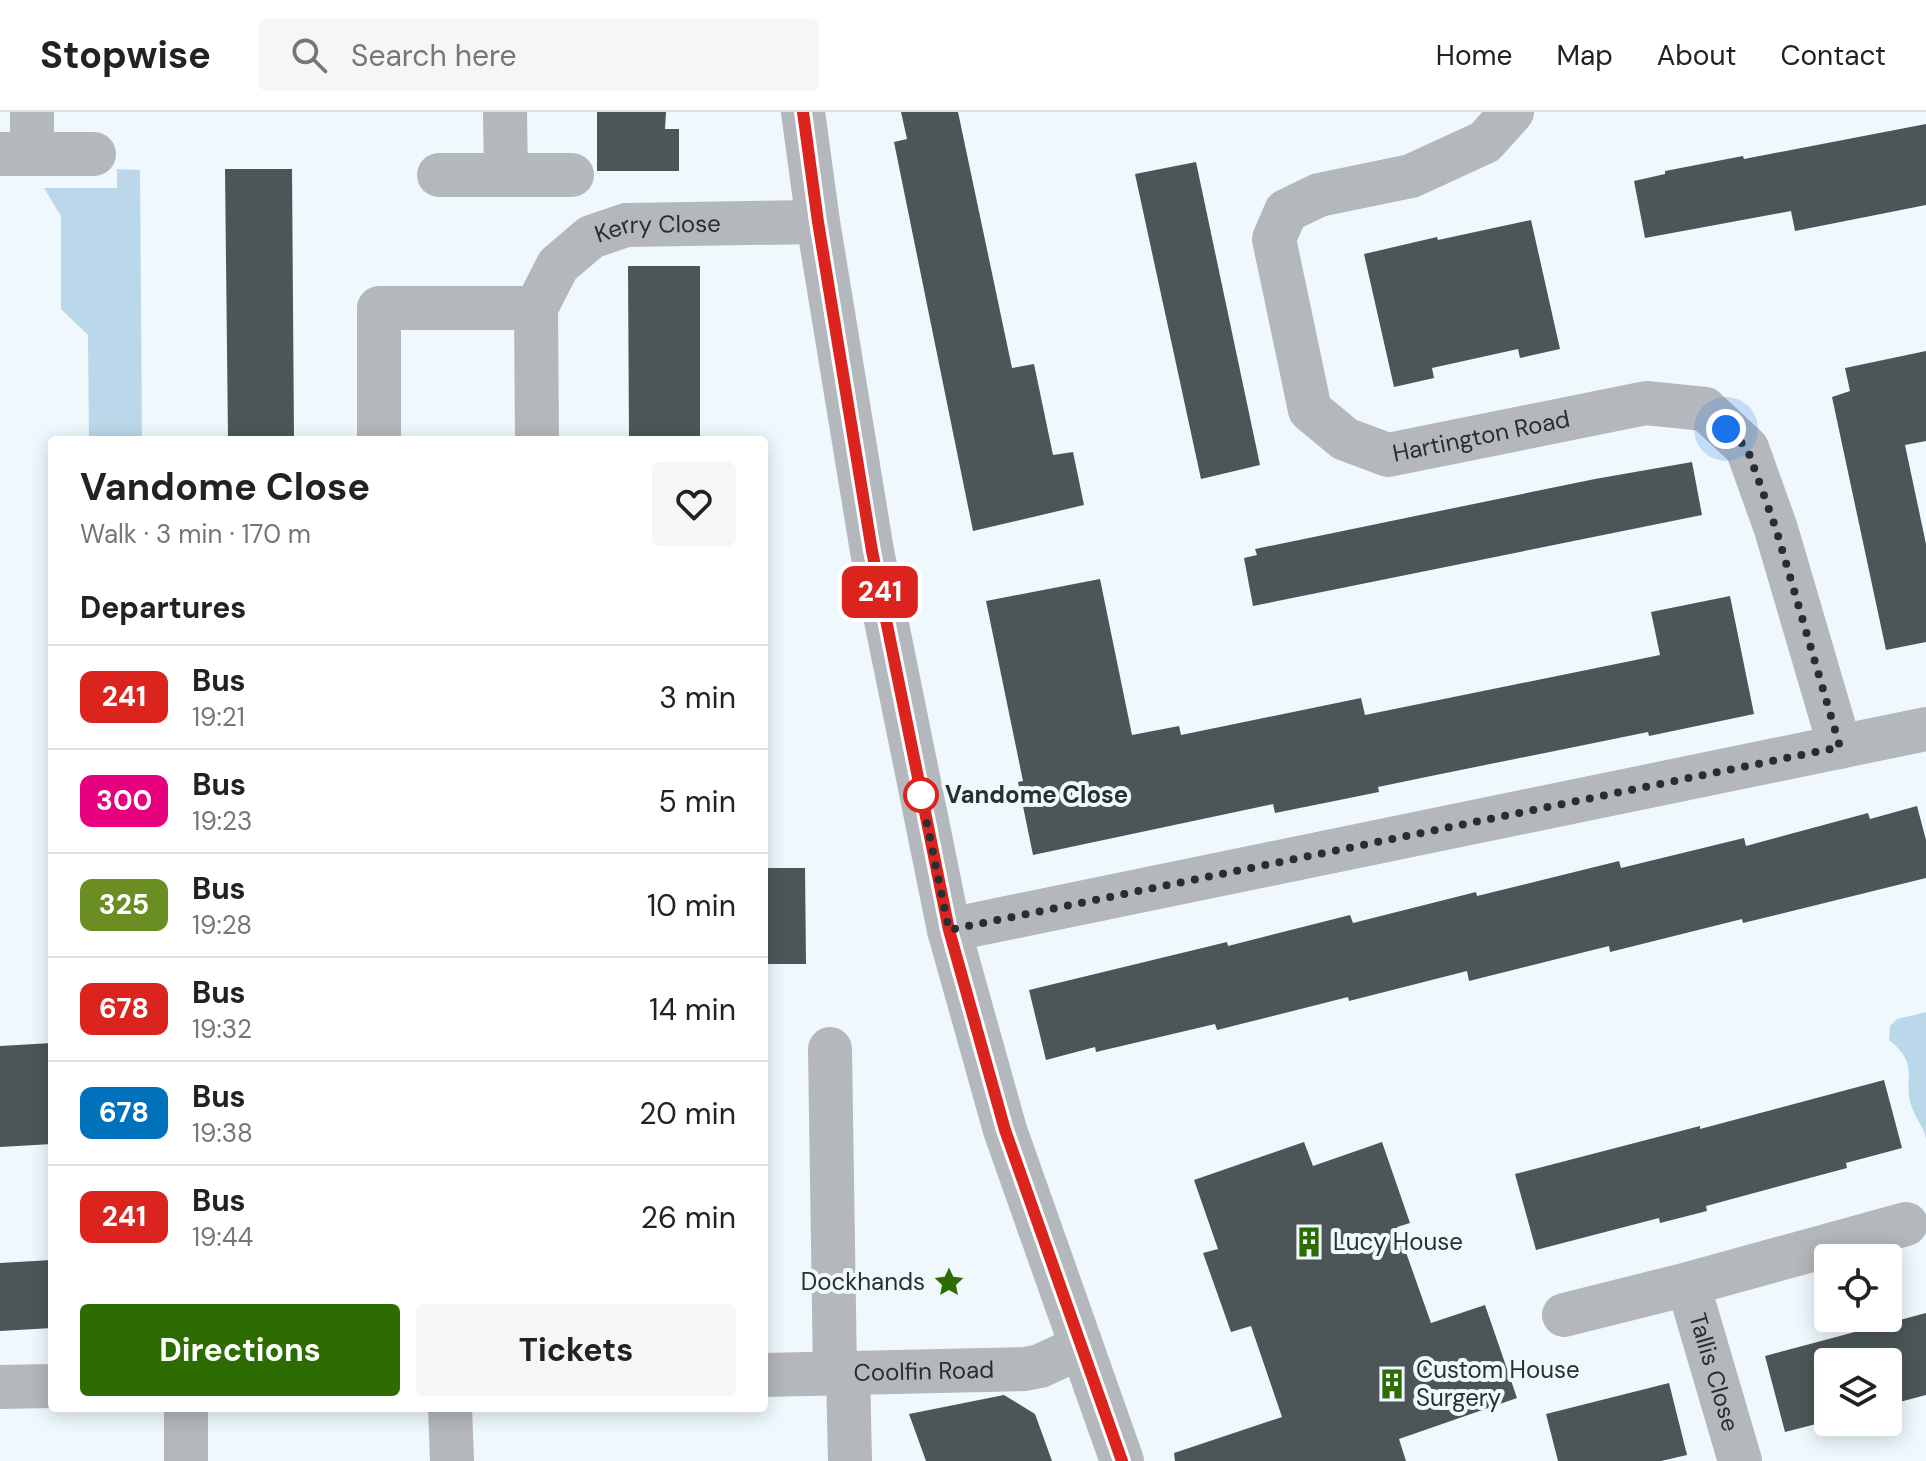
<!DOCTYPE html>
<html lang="en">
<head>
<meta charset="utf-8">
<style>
	:root { --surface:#fff; --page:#f6f6f6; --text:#222; --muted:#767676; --line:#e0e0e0; --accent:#2c6c00 }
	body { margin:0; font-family:"DM Sans",sans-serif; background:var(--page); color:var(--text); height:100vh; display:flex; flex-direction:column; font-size:30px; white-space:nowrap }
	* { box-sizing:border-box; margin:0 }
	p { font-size:26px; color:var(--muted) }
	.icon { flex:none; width:44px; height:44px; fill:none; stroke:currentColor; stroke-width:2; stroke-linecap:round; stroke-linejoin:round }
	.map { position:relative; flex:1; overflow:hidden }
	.side { position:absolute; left:48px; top:324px; width:720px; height:976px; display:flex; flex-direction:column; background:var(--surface); border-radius:8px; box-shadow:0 4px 20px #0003 }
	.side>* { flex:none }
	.badge { padding:0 16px; border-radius:12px; font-size:28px; line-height:52px }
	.fabs { position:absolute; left:1814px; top:1132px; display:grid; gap:16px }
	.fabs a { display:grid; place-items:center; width:88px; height:88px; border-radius:8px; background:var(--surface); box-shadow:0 4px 20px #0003; font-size:40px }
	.you { position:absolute; width:40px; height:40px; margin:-20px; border:6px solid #fff; border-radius:50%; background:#1a73e8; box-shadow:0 0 0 12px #1a73e833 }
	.map>.badge { position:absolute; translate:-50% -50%; box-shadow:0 0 0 4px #fff }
	h2 { padding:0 32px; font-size:30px; line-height:72px }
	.round { display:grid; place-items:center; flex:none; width:84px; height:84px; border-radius:8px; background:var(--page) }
	.headline { display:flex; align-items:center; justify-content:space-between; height:136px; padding:0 32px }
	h1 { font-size:38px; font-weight:700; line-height:60px }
	.primary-button { display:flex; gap:16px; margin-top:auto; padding:16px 32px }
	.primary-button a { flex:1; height:92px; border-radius:8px; background:var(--accent); color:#fff; font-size:32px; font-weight:700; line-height:92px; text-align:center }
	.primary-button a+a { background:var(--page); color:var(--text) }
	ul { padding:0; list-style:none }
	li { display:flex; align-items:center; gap:24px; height:104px; padding:0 32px; border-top:2px solid var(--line) }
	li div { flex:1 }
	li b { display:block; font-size:30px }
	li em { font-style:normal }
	li .badge { min-width:88px; font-weight:700; text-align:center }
	header { display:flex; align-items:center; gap:48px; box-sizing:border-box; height:112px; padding:0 40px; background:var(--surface); border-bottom:2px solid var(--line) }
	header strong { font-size:38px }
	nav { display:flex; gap:44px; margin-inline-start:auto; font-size:28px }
	.search { width:560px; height:72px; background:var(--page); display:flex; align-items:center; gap:20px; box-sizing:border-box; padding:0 28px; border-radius:8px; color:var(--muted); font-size:30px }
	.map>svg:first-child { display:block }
	.green { fill:#bad8e9 }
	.building { fill:#4c5658 }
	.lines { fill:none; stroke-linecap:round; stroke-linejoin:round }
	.minor { stroke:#b4b7bb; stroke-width:44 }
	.line-casing { stroke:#fff; stroke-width:18 }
	.line { stroke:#dc241f; stroke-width:12 }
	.walk { stroke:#2a2e30; stroke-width:8; stroke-dasharray:0 14.4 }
	.stop-dot { fill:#fff; stroke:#dc241f; stroke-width:4 }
	.labels { text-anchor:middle; stroke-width:8; stroke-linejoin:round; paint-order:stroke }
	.street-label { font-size:24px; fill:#2a2e30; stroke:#eef8fd }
	.stop-label { font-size:24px; font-weight:bold; fill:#2a2e30; stroke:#eef8fd; text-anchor:start }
	.poi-label { font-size:24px; fill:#2a2e30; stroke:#eef8fd; text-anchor:start }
</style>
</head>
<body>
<header>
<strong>Stopwise</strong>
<div class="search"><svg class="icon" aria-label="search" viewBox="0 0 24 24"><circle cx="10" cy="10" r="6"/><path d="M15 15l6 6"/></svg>Search here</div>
<nav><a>Home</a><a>Map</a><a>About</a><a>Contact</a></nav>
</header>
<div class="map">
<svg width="1926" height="1349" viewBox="0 0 1926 1349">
	<rect width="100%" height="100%" fill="#eef8fd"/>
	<path class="green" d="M117 57 140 58 142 328H89L88 223 61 197V104L44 76H117Z
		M1926 900V1028C1925 1016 1917 1009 1913 998 1900 969 1923 955 1889 928L1890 914 1897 907Z"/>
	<path class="building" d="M597 0H666L665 17H679V59H597Z
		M901 0H958L1012 256 1034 252 1053 343 1073 340 1084 393 973 419 894 30 907 27Z
		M1926 12V93L1795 119 1791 99 1645 126 1634 69 1665 62V59L1743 44 1744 47Z
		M1196 50 1260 353 1201 367 1135 62Z
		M225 57H292L294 328H228Z
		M1531 108 1560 237 1520 246 1518 237 1432 256 1434 266 1394 275 1364 142 1437 125 1438 128Z
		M628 154H700V328H629Z
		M1926 239V329L1905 333 1926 432V530L1886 538 1832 285 1850 279 1845 256Z
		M1692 350 1702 403 1253 494 1244 446 1257 443 1255 437 1595 367Z
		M1100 467 1132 623 1179 614 1181 623 1361 586 1365 603 1660 543 1651 500 1730 484 1754 602 1649 624 1648 620 1431 664 1378 675 1379 680 1275 701 1273 692 1033 743 1018 670 1023 669 986 489Z
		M1917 694 1926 728V766L1743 811 1742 807 1610 840 1609 834 1469 869 1467 859 1349 889 1348 885 1217 918 1215 912 1096 940 1095 935 1046 948 1029 878 1227 830 1228 834 1350 803 1353 811 1476 780 1477 784 1619 749 1621 756 1744 726 1746 734 1868 701 1870 707Z
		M764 756H805L806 852H764Z
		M52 931V1032L0 1035V934Z
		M1884 968 1902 1036 1846 1051 1847 1056 1706 1094 1707 1099 1660 1111 1659 1106 1536 1138 1515 1062 1700 1014V1017Z
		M1304 1030 1313 1054 1382 1030 1410 1111 1397 1115 1431 1211 1485 1193 1517 1286 1399 1327 1406 1349H1175L1174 1341 1282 1305 1251 1214 1231 1220 1203 1141 1218 1137 1194 1068Z
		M52 1148V1216L0 1219V1151Z
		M1926 1201V1283L1888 1293V1250H1828V1309L1785 1320 1765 1244Z
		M1669 1271 1687 1343 1661 1349H1558L1546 1302Z
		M1004 1283 1035 1302 1052 1349H926L909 1302Z"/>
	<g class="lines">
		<g class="minor">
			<path d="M32 0V42"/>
			<path d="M505 0 506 63"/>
			<path d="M803 0 818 110 872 439 949 818 1005 1018 1122 1349"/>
			<path id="s1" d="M1512 0 1485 30 1411 64 1319 83 1286 99 1274 127 1310 298 1345 327 1388 343 1646 291 1705 297 1747 336 1776 417 1840 635"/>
			<path d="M0 42H94"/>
			<path d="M439 63H572"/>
			<path d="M379 328V196H536"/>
			<path id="s2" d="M537 328 536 196 558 153 591 125 626 113 818 110"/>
			<path d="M949 818 1926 617"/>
			<path d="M830 937 835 1262"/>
			<path id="s3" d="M1688 1172 1740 1349"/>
			<path d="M1564 1203 1688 1172 1906 1112"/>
			<path d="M848 1261 850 1349"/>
			<path id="s4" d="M764 1263 1025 1257 1040 1254 1081 1235"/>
			<path d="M0 1275 52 1274"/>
			<path d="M186 1296V1349"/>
			<path d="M450 1296 452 1349"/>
		</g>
	</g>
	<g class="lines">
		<g class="line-casing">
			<path id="line" d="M803 0 818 110 872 439 949 818 1005 1018 1122 1349"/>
		</g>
		<use href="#line" class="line"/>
		<path class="walk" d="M921 683 949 818 1840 635 1776 417 1747 336 1726 317"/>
	</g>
	<defs>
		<g id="building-bare" transform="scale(2.4)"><path d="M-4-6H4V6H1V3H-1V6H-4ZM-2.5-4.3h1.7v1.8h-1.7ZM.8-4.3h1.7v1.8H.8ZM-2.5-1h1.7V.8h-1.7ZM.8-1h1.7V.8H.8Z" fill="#2c6c00" stroke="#eef8fd" stroke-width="2.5" paint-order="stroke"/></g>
		<g id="sight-bare" transform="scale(2.4)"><path d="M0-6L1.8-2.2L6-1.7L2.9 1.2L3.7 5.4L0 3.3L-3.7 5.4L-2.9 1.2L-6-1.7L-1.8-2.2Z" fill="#2c6c00" stroke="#eef8fd" stroke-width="2.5" paint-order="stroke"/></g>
	</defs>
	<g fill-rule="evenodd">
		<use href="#building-bare" x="1309" y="1130"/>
		<use href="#sight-bare" x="949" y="1170"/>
		<use href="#building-bare" x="1392" y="1272"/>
	</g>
	<circle class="stop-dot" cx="921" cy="683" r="16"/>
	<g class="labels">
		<g class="street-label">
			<text dy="8" stroke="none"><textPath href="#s2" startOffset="292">Kerry Close</textPath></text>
			<text dy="8" stroke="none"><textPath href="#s1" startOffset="644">Hartington Road</textPath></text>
			<text dy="8" stroke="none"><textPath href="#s4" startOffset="160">Coolfin Road</textPath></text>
			<text dy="8" stroke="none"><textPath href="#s3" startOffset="92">Tallis Close</textPath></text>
		</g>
		<g class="stop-label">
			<text x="945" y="691">Vandome Close</text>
		</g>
		<g class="poi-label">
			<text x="1333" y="1138">Lucy House</text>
			<text x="925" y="1178" text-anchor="end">Dockhands</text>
			<text x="1416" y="1266">Custom House<tspan x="1416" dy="28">Surgery</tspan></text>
		</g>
	</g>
</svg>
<div class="fabs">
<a><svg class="icon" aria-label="locate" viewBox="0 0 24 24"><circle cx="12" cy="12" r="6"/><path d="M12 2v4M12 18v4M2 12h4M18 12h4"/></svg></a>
<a><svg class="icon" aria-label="layers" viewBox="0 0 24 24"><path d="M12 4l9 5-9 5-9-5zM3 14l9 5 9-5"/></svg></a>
</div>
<div class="you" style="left:1726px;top:317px"></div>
<b class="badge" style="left:880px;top:480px;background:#dc241f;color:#fff">241</b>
<section class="side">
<div class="headline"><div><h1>Vandome Close</h1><p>Walk · 3 min · 170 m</p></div><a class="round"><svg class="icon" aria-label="heart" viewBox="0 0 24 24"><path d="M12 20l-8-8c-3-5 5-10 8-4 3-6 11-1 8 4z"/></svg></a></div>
<h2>Departures</h2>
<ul>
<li><span class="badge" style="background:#dc241f;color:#fff">241</span><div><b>Bus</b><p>19:21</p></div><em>3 min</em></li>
<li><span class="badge" style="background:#e6007e;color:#fff">300</span><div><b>Bus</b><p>19:23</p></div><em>5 min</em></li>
<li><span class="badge" style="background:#6b8e23;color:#fff">325</span><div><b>Bus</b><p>19:28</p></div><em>10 min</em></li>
<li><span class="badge" style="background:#dc241f;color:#fff">678</span><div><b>Bus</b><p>19:32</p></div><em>14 min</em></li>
<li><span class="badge" style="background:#0072bc;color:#fff">678</span><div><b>Bus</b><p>19:38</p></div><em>20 min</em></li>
<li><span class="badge" style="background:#dc241f;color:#fff">241</span><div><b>Bus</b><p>19:44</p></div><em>26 min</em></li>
</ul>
<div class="primary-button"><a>Directions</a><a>Tickets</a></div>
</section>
</div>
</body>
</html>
